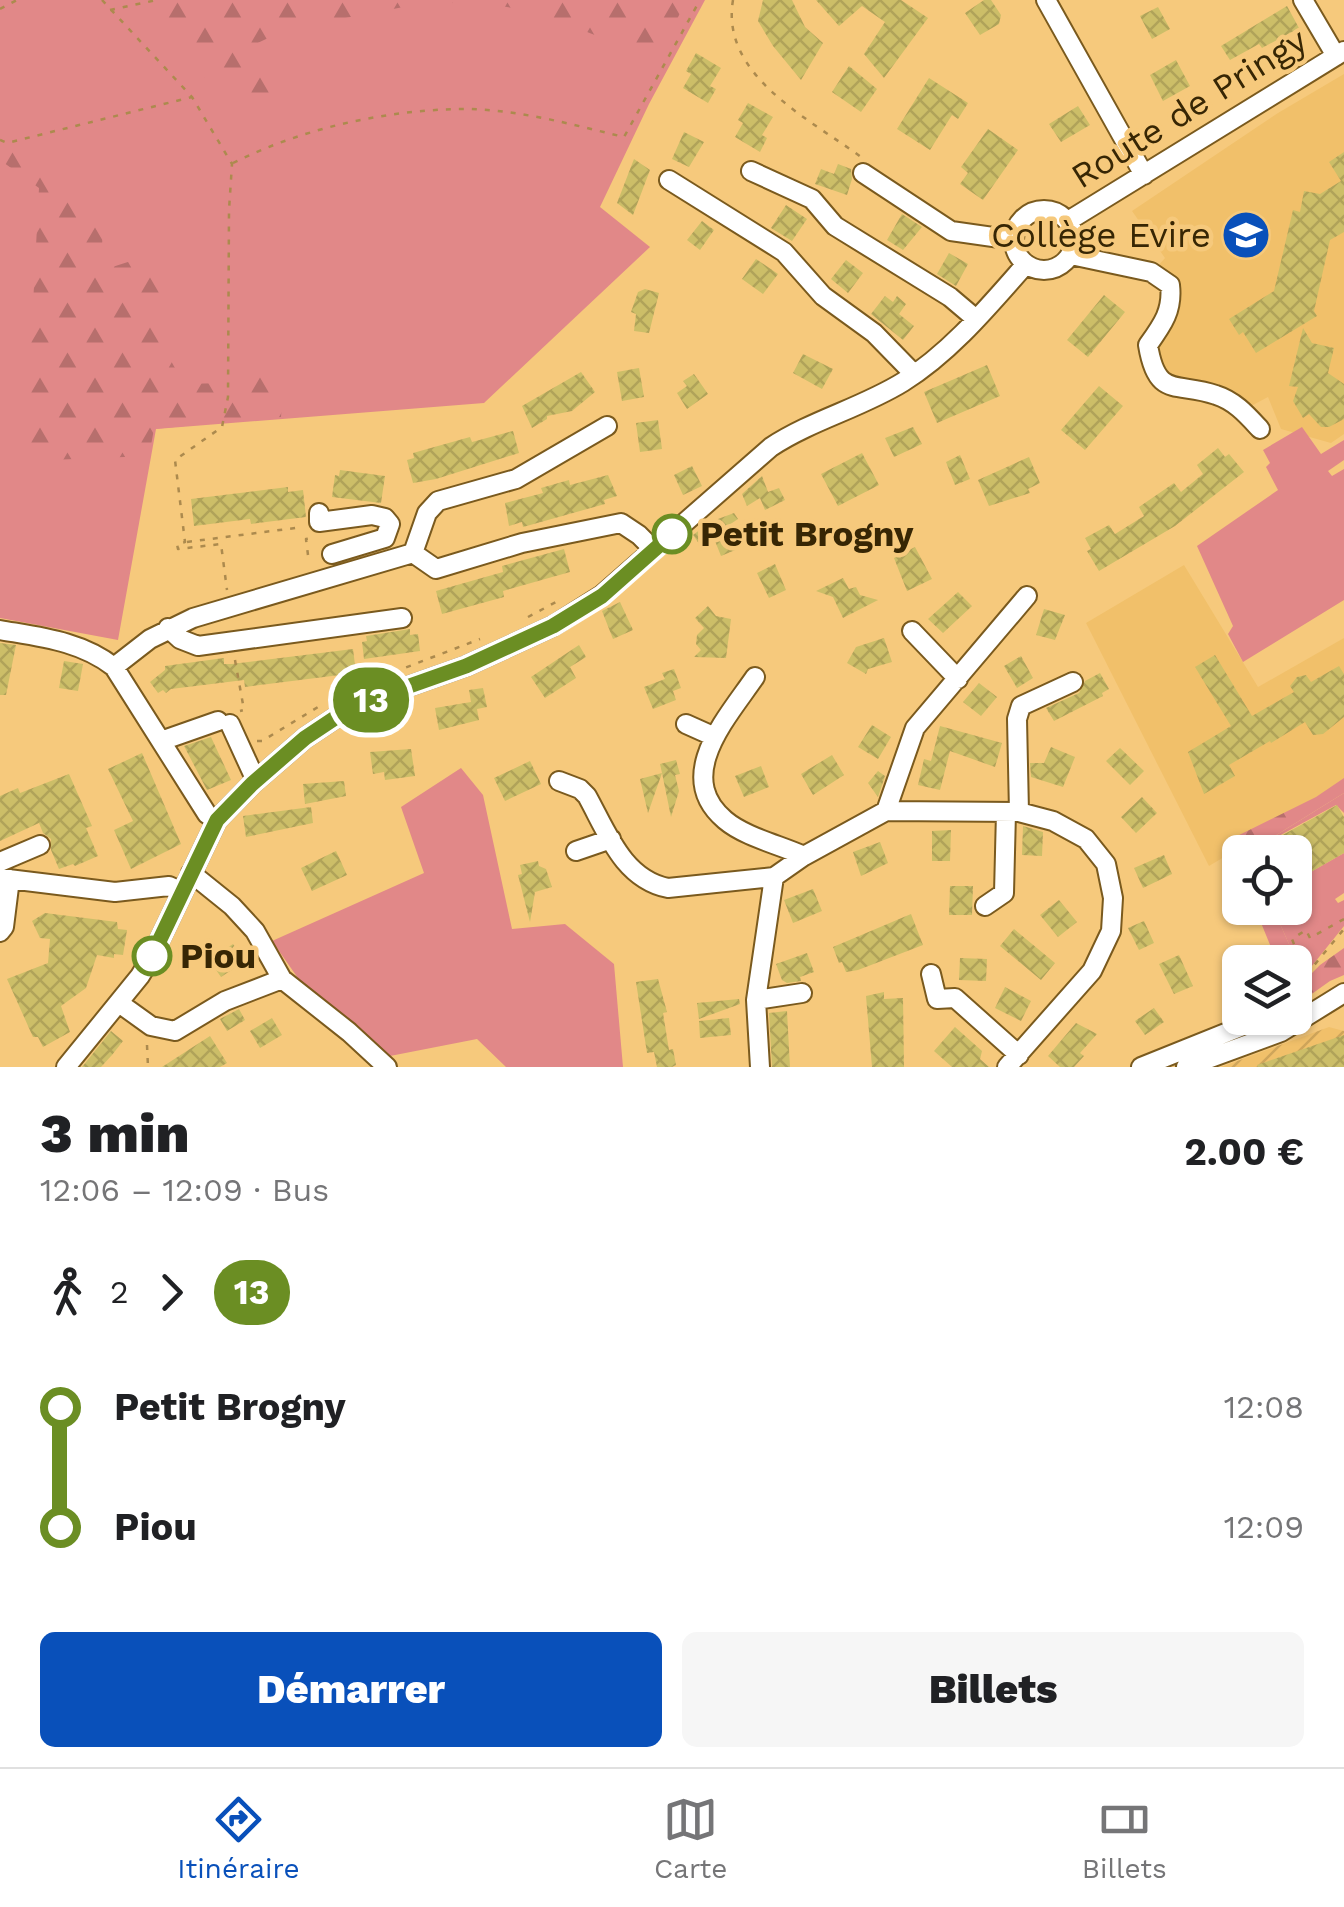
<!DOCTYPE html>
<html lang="fr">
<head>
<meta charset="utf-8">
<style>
	:root { --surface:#fff; --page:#f6f6f6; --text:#202124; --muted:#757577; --line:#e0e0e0; --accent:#0950ba }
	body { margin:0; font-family:"Work Sans",sans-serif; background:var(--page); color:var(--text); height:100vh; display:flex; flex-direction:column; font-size:38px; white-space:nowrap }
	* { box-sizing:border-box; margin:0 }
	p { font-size:32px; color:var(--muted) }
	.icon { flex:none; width:55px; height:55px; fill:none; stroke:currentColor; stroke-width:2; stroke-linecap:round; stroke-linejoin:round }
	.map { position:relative; height:1067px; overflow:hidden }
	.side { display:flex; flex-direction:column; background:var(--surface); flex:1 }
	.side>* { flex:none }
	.badge { padding:0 20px; border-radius:32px; font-size:35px; line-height:65px }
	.tools { position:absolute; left:1222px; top:835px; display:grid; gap:20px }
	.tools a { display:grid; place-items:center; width:90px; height:90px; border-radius:15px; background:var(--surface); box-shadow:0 2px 8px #0004; font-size:50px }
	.map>.badge { position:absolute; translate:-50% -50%; box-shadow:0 0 0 5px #fff }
	.legs { display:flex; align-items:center; gap:15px; height:110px; padding:0 40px; font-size:32px }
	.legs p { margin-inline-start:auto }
	.summary { display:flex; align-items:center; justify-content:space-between; height:170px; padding:0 40px }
	h1 { font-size:55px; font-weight:800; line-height:75px }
	.button { display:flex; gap:20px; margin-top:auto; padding:20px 40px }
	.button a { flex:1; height:115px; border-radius:15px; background:var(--accent); color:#fff; font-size:40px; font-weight:800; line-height:115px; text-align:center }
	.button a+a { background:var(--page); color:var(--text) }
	ul { padding:0 40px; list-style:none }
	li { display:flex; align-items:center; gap:35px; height:120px; font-size:38px }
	li i { display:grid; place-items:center; width:15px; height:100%; margin:0 12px; background:currentColor }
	li i::after { content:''; width:25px; height:25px; margin:-12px; border:8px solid; border-radius:50%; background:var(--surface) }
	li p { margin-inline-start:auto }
	li:first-child i { background:linear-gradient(#0000 50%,currentColor 0) }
	li:last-child i { background:linear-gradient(currentColor 50%,#0000 0) }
	.dock { display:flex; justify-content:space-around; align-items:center; height:140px; border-top:2px solid var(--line); background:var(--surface); font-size:28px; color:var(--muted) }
	.dock a { display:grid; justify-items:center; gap:5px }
	.dock .on { color:var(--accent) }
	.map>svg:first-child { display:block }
	.built { fill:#f1c06a }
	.industrial { fill:url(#industrial-furrows) }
	.grass { fill:#e18888 }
	.forest { fill:url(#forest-firs) }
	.building { fill:url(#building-cross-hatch) }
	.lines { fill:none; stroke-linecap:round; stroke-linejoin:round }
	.minor-casing { stroke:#7a5a1e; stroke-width:22 }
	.path { stroke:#ac8a4e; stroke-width:2.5; stroke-dasharray:5 8; stroke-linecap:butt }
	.minor { stroke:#fff; stroke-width:18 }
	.line-1-casing { stroke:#fff; stroke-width:22 }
	.line-1 { stroke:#6b8e23; stroke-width:15 }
	.stop-1-dot { fill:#fff; stroke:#6b8e23; stroke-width:5 }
	.labels { text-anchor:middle; stroke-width:9; stroke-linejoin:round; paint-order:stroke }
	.street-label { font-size:35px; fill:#372604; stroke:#f6c97c }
	.poi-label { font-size:35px; fill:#372604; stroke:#f6c97c; text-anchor:end }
	.stop-label { font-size:35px; font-weight:bold; fill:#372604; stroke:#f6c97c; text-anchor:start }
</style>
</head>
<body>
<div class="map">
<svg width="1344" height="1067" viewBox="0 0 1344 1067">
	<defs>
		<pattern id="industrial-furrows" width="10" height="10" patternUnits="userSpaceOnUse" patternTransform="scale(2.5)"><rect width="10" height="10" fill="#f1c06a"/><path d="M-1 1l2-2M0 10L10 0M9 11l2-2" fill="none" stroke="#cfa55a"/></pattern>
		<pattern id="forest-firs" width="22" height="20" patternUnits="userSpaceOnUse" patternTransform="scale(2.5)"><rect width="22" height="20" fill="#e18888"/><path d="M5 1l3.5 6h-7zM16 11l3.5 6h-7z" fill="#b76f6d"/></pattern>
		<pattern id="building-cross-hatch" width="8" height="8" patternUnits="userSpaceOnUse" patternTransform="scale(2.5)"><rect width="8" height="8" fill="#ccbe68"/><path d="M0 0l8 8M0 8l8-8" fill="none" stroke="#b0a359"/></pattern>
	</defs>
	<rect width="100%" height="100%" fill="#f6c97c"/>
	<path class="built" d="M1344 74V434L1331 443 1281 429 1268 397 1251 406 1228 391 1180 383 1160 364 1157 347 1170 326 1157 267 1165 258 1132 211 1278 113Z
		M1184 565 1258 687 1344 638V785L1209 866 1086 623Z"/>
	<path class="industrial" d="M1329 1027 1344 1031V1067H1221Z"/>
	<path class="grass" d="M0 0H705L649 104 600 207 650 247 484 403 156 429 118 640 0 618Z
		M1302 427 1321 454 1344 440V460L1328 471 1332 476 1344 469V600L1243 662 1228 634 1233 626 1197 546 1278 490 1266 467 1270 463 1263 450Z
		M461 768 483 795 512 929 565 924 614 964 623 1067H506L477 1039 390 1056 300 981 272 941 424 873 401 807Z
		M1344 793V813L1336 805 1249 852Z
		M1344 853V893L1335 899 1338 903 1344 900V926L1307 972 1296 950 1292 951 1273 908H1295V881Z"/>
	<path class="forest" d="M164 0H577L597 6 613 0H687L656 59 536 12 495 5 430 2 287 29 249 47 273 69 275 95H253C236 74 224 72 199 79L181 53 155 30Z
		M0 147 66 171 67 192 105 206 100 271 134 260 170 284 153 329 184 384 225 383 255 370 283 385 281 417 154 429 149 456 25 461 39 188 0 160Z
		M1344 778V793L1249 852H1240V872L1227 841 1316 797Z
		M1255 908H1273L1305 980 1320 965 1344 948V975L1330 981 1299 1003 1295 997V962H1277Z"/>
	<path class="building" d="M763 0H792L805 27 823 43 801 80 773 46 758 21Z
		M816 0H901L928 18 884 78 864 54 885 22 862 6 839 26Z
		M984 0H991L1001 15 999 24 980 35 965 13Z
		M1287 6 1299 28 1262 48 1259 44 1230 60 1221 46Z
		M1158 7 1170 29 1152 39 1140 16Z
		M696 53 721 68 710 86 716 89 708 103 683 88 691 74 686 71Z
		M1176 60 1190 86 1163 101 1150 75Z
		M849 66 877 89 861 112 832 92Z
		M929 78 968 103 958 119 952 115 930 150 897 129Z
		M748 103 773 117 762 135 767 138 760 152 735 137 743 123 738 120Z
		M1078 106 1090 125 1061 142 1049 124Z
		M988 129 1018 150 983 200 960 184 968 173 961 167Z
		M684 132 704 142 689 167 672 159Z
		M1344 152V232L1330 240 1314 311 1317 316 1256 353 1243 332 1239 335 1229 319 1274 291 1293 210 1300 212 1304 191 1320 194 1341 181 1329 162Z
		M634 159 650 170 633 215 617 203Z
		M838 164 851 169 852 179 847 195 815 184 821 169 834 174Z
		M786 205 807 219 792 241 771 228Z
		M902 214 922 227 903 250 887 240Z
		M702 221 714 230 700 250 687 240Z
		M949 253 968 264 956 286 937 274Z
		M756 259 778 274 763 294 742 279Z
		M846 260 863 273 848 293 831 279Z
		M645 289 659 293 649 333 634 331 636 314 631 312 638 292Z
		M1104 295 1125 312 1088 357 1067 340Z
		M885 296 893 302 897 296 906 304 899 314 914 326 903 340 871 314Z
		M1303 328 1312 343 1334 348 1328 373 1344 384V419L1329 427H1321L1309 414 1303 418 1293 401 1298 387 1289 386Z
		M803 354 833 369 822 389 793 373Z
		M987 365 1000 396 937 423 924 392Z
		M639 368 644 397 622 401 617 372Z
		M581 372 595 392 572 411 547 416V419L532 428 522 406Z
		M694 374 708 394 687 409 677 393 687 386 683 381Z
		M1099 386 1123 406 1085 450 1061 430Z
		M658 420 662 449 640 452 636 423Z
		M913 427 922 444 894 457 885 438Z
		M513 431 519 453 436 479 413 483 407 460 414 458 413 453 470 437 472 442Z
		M1218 448 1225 457 1229 454 1244 472 1175 526 1099 571 1087 551 1091 549 1085 538 1109 525 1115 534 1144 516 1139 507 1174 483 1181 492 1203 474 1197 465Z
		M862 453 879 485 838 506 821 474Z
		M960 455 970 479 955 485 946 462Z
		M1029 457 1040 483 1028 489 1030 493 989 506 978 480Z
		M692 466 702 486 683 495 674 475Z
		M340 470 385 476 381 503 332 497 335 475 339 476Z
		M608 475 617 496 604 500 605 504 523 527 522 522 509 526 505 503 543 493 541 488 569 480 570 485Z
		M762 476 768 492 779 488 785 500 765 510 760 498 747 506 742 494Z
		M288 487V492L303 490 306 517 251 524 250 519 194 526 191 499Z
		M734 513 738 519 729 525 740 548 721 556 713 536 700 545 693 535 710 522Z
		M915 547 932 579 907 591 894 558Z
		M564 549 570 572 503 591 504 597 442 614 436 591 503 572 502 566Z
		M775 564 786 590 769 598 757 573Z
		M843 578 849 589 856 587 860 595 878 600 843 618 833 597 816 591Z
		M958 592 972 606 943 633 928 619Z
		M620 602 633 630 613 639 602 611Z
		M708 606 716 616 731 619 726 658 694 657 701 650 696 644 697 635 704 628 695 618Z
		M1044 609 1065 615 1055 640 1036 635Z
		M410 629V635L418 634 420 651 364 659 362 642 367 641 366 636Z
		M884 638 892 662 868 669 866 674 847 663 856 647Z
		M0 643 16 645 6 695H0Z
		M579 645 586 657 570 667 576 678 545 698 531 677Z
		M353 649 356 673 245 687 244 680 171 689 166 693 163 690 158 693 150 682 165 670V666L224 658V664H232Z
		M1215 655 1252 716 1294 692 1290 686 1297 677 1306 675 1311 682 1339 666 1344 674V717L1323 734 1313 735 1305 722 1271 743 1270 741 1229 765 1235 776 1204 794 1188 752 1231 726 1195 667Z
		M1021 656 1033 678 1017 688 1004 666Z
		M64 661 83 664 78 691 59 688Z
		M674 669 681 688 673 691 676 700 653 709 644 687 665 679 662 673Z
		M1100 673 1109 689 1102 693 1103 696 1054 721 1046 708 1079 693 1085 681Z
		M979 683 997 697 981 716 963 702Z
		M483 688 487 707 477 709 479 720 439 730 435 708 471 702 469 690Z
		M872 725 891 737 878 759 858 747Z
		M940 726 1002 743 995 767 950 751 940 790 918 785 924 759 931 761Z
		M211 737 231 780 207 790 184 746Z
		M1051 747 1075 757 1063 787 1031 777 1030 763H1044Z
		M1120 748 1144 771 1130 785 1106 761Z
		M411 749 415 776 385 780 384 772 373 774 370 752Z
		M142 753 181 844 131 869 114 830 133 821 108 769Z
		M832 755 844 775 813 795 801 774Z
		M676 760 680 774 675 775 679 791 671 817 662 773 648 813 640 779 662 773 660 764Z
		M530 761 541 784 505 801 494 778Z
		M761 766 769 787 744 797 735 776Z
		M878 771 885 776 878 797 868 783Z
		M69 774 92 826 86 828 98 856 75 866 73 864 59 869 51 850V839L43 833 39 823 0 841V796L18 788 20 793Z
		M344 781 346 796 305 804 303 784Z
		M1142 797 1157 813 1136 833 1121 817Z
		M1337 805 1344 817V853L1295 881V852H1252Z
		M311 807 313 823 246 837 243 816Z
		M1023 826 1043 832 1042 856 1022 855Z
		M951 830 950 861H932V831Z
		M880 842 888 863 861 876 853 852Z
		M336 851 347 875 312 891 301 868Z
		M1164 855 1172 874 1143 888 1134 868Z
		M538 861 539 866 546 869 552 887 535 892 530 922 518 875 522 874 520 865Z
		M950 886H973L972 915H949Z
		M813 889 822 911 793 923 784 900Z
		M1059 900 1077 922 1058 937 1040 915Z
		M45 913 117 922 118 929 127 930 123 955 114 954V958L97 955 86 988 61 1006 70 1032 43 1047 38 1037H33L7 979 48 963 50 939 40 938 32 921Z
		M911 914 923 945 858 970 846 972 842 962 839 963 833 947Z
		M1144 921 1154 943 1139 950 1128 928Z
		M1014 929 1055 963 1041 980 1000 946Z
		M233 944 245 961 221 977 209 960Z
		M807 953 814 972 800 977 801 981 787 983 782 980 776 964Z
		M1179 955 1193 986 1174 994 1159 964Z
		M960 958 987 959 986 981 959 980Z
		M1240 974V1014L1235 1004 1230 1006 1222 988 1227 986 1225 982Z
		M658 979 667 1012 663 1013 669 1050 673 1049 676 1065 672 1067H657L654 1052 647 1053 636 982Z
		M1005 987 1031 1001 1021 1021 995 1008Z
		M884 992V999L903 998 904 1067H872L866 996Z
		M739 999 740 1004 699 1019 697 1003Z
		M1154 1008 1164 1022 1145 1035 1135 1021Z
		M239 1009 245 1020 227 1031 220 1019Z
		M787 1011 790 1067H772L769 1013Z
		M272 1018 282 1035 260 1048 250 1031Z
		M729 1018 731 1035 700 1038 699 1021Z
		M1076 1023 1097 1034 1080 1053 1084 1056 1074 1067H1060L1048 1056Z
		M955 1027 982 1051 980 1059 989 1067H952L934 1051Z
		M111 1031 123 1041 112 1055 101 1067H82Z
		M1344 1035V1067H1258L1257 1065Z
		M210 1036 227 1063 220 1067H162Z"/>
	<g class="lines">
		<g class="minor-casing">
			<path id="minor" d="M1046 0 1144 175
				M1303 0 1336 56
				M751 171 812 199 835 226 950 297 976 319
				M863 173 951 231 1014 240
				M669 180 784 252 823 296 874 333 914 374
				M1014 240a30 30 0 1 1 60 0a30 30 0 1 1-60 0Z
				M1068 221 1344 51
				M1071 255 1151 272 1170 285C1173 310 1163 324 1148 345 1157 400 1177 381 1216 395 1235 401 1247 415 1260 429
				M319 513V522L372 515 385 518 390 524 385 538 332 554
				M413 553 436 569 522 543 621 523 639 535 653 549
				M413 553 427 513 438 501 516 479 607 426
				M168 628 180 639 198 646 402 618
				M0 630C40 637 81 641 114 667L207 814 217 820
				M912 631 958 679
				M114 667 150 639 193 618 413 553
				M755 677C727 718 673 776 725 820 745 837 780 845 804 856
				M230 724 252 772 260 777
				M686 724 715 737
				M161 741 218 721
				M559 781 580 789 587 796C607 832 623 879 668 888L774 877
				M886 811 915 728 1027 596
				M1019 812 1017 719 1021 706 1073 682
				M576 851 611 839
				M0 862 40 845
				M191 873 232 906 255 931 282 979 349 1032 387 1067
				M0 878 115 892 169 886 182 892
				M985 906 1004 893 1006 812
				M0 932 4 927 10 879
				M931 974 937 999 955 998 1019 1055
				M756 1000 802 993
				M119 1003 151 1026 175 1031 225 1001 282 979
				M66 1067 140 976 152 956 217 820 252 784 305 738 353 706 466 666 553 626 602 595 771 447C812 420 861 408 903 382 950 353 989 306 1026 264
				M760 1067 756 1000 774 877 804 856 886 811 1019 812 1053 821 1086 839 1106 864 1113 898 1111 931 1092 971 1007 1067
				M1141 1067 1263 1018
				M1186 1067 1281 1032 1344 993"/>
		</g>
		<path class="path" d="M102 0 192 97 232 164 229 210 228 397 222 427 175 460 185 542 177 544 178 549 221 544 227 590
			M733 0C720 76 810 119 861 157
			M0 9 17 0
			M110 10 157 0
			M0 140 7 143 192 97
			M233 163C301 129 381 111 457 109 513 108 570 124 624 137L700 0
			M187 542 303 527
			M308 555 306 539 313 538
			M528 617 556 602
			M235 660 244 710 240 711
			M394 672 480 639
			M257 741H262L323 704
			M1344 919 1310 938 1306 930 1292 939 1306 975 1344 929
			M147 1045 148 1067"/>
		<use href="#minor" class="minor"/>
	</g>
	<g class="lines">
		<g class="line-1-casing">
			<path id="line-1" d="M152 956 217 820 252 784 305 738 353 706 466 666 553 626 602 596 672 534"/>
		</g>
		<use href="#line-1" class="line-1"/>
	</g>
	<defs>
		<g id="school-disc" transform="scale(2.5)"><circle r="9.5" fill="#0950ba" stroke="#f6c97c"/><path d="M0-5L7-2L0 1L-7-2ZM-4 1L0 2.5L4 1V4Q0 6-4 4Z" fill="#fff"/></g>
	</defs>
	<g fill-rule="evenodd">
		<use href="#school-disc" x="1246" y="235"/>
	</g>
	<g class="stop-1-dot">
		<circle cx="672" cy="534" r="18"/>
		<circle cx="152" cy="956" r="18"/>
	</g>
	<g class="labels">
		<g class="street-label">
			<text transform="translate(1189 108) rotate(-32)" y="12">Route de Pringy</text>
		</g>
		<g class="poi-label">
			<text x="1211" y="247">Collège Evire</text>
		</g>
		<g class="stop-label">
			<text x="700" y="546">Petit Brogny</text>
			<text x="180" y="968">Piou</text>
		</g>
	</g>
</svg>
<div class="tools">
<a><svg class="icon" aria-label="locate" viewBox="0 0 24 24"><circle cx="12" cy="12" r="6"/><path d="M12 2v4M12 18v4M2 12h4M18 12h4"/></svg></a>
<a><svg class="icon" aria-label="layers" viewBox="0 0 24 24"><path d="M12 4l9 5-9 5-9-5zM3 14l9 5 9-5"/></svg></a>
</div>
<b class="badge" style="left:371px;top:700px;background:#6b8e23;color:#fff">13</b>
</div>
<section class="side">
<div class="summary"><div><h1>3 min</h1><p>12:06 – 12:09 · Bus</p></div><b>2.00 €</b></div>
<div class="legs"><svg class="icon" aria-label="walk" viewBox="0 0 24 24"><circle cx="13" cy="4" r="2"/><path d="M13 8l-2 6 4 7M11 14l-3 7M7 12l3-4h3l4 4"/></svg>2<svg class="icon" aria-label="forward" viewBox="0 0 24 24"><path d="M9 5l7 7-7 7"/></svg><b class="badge" style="background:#6b8e23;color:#fff">13</b></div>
<ul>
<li><i style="color:#6b8e23"></i><b>Petit Brogny</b><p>12:08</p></li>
<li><i style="color:#6b8e23"></i><b>Piou</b><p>12:09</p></li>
</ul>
<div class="button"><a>Démarrer</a><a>Billets</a></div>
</section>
<nav class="dock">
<a class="on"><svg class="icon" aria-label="directions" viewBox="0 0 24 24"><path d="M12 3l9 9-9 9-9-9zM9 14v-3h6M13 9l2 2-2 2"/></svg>Itinéraire</a>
<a><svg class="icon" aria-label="map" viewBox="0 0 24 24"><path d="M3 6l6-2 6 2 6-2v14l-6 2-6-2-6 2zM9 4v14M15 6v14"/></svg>Carte</a>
<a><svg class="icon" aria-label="tickets" viewBox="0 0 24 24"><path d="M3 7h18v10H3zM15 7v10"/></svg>Billets</a>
</nav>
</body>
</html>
